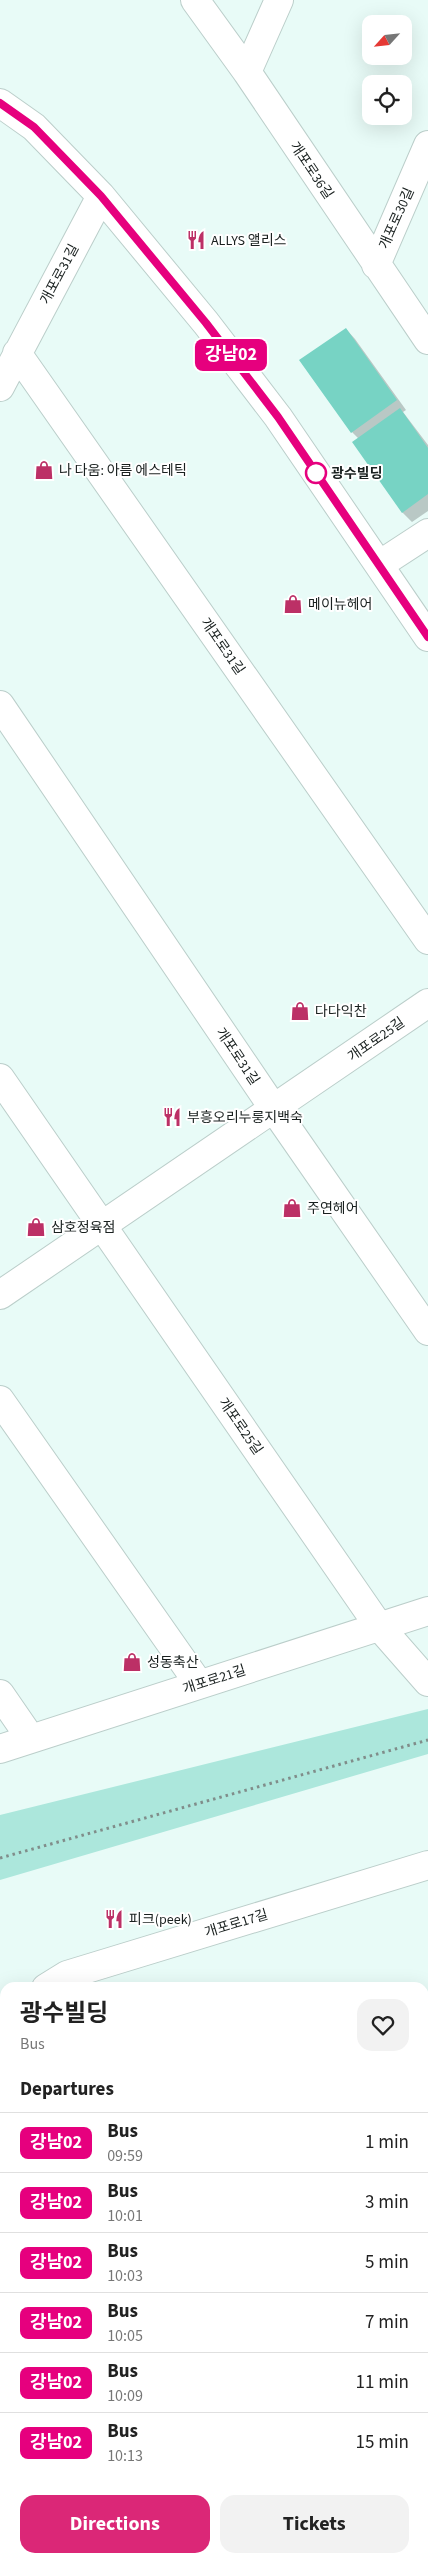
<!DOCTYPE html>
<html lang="en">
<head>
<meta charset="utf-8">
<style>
	:root { --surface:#fff; --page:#f2f2f2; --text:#222; --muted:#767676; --line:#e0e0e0; --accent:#db2777 }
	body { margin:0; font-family:"Source Sans 3","Noto Sans KR",sans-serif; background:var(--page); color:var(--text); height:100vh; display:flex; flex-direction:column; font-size:19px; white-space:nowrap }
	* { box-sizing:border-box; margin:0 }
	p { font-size:16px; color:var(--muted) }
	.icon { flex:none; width:28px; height:28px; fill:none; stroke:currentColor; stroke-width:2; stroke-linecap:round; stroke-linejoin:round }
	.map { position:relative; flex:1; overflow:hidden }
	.side { position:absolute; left:0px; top:1982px; width:429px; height:581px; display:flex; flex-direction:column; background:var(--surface); border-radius:15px 15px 0 0; box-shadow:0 5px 20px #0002 }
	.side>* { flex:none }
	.badge { padding:0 10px; border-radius:8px; font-size:18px; line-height:32px }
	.needle { width:32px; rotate:243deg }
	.buttons { position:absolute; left:362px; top:15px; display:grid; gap:10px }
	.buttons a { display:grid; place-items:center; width:50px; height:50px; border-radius:10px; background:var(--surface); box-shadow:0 5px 20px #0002; font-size:25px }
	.map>.badge { position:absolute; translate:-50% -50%; box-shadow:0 0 0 2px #fff }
	h2 { padding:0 20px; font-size:19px; line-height:45px }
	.round { display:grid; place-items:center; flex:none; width:52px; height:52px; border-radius:15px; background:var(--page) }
	.headline { display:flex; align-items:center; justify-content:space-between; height:85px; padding:0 20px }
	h1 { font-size:24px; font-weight:700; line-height:38px }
	.primary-button { display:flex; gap:10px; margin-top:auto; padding:10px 20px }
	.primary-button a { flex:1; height:58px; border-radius:15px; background:var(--accent); color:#fff; font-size:20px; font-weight:700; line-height:58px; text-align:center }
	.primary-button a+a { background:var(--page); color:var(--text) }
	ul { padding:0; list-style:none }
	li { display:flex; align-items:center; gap:15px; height:60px; padding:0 20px; border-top:1px solid var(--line) }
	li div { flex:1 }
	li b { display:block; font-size:19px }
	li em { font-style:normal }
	li .badge { min-width:55px; font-weight:700; text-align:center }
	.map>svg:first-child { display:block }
	.green { fill:#ace7dc }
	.shadow { fill:#0003 }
	.building { fill:#77d3c4 }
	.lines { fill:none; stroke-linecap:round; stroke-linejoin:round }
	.minor-casing { stroke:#bbceca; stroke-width:30 }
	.path { stroke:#808d8a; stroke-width:3; stroke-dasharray:2.5 4; stroke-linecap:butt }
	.minor { stroke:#fff; stroke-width:28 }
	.line-casing { stroke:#fff; stroke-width:11 }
	.line { stroke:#e6007e; stroke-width:8 }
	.stop-dot { fill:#fff; stroke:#e6007e; stroke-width:2.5 }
	.labels { text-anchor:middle; stroke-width:4; stroke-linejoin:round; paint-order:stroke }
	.street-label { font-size:14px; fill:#19201f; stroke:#fff }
	.poi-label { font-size:14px; fill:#19201f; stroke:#fff; text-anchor:start }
	.stop-label { font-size:14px; font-weight:bold; fill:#19201f; stroke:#fff; text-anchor:start }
</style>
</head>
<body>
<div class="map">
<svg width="428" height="2563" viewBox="0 0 428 2563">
	<rect width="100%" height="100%" fill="#e8fbf7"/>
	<path class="green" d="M428 1709V1754L0 1880V1815Z
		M0 2302 5 2304V2559H424V2463L428 2465V2563H0Z"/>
	<path class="shadow" d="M346 329 355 339 406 410 403 412 428 445V511L412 522 402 512 358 438 352 432Z"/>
	<path class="building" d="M346 328 397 400 351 433 299 360Z
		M400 408 428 448V494L402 513 352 442Z"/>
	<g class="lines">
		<g class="minor-casing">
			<path id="minor" d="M195 0 247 72 428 340
				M247 72 279 0
				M0 103 34 127 101 196 206 323 278 417 428 637
				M376 265 428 145
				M17 353 428 940
				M0 387 101 196
				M379 565 428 533
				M0 705 274 1109 428 1331
				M0 1078 378 1625 428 1682
				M0 1295 428 1003
				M0 1400 199 1684
				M0 1694 31 1739
				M0 1749 428 1611
				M46 1988 67 1975 428 1865
				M0 2019 5 2016
				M424 2114 428 2110
				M424 2249 428 2251
				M0 2288 5 2290
				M424 2447 428 2448"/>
		</g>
		<path class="path" d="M0 1858 428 1740
			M0 2445 5 2447
			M263 2559 273 2563"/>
		<use href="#minor" class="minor"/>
	</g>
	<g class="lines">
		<g class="line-casing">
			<path id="line" d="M0 103 34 127 101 196 206 323 278 417 428 637"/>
		</g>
		<use href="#line" class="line"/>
	</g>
	<defs>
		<g id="restaurant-bare" transform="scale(1.5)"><path d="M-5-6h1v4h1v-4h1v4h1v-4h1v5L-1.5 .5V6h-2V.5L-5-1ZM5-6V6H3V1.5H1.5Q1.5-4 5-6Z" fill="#bc3066" stroke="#fff" stroke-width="2.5" paint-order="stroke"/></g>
		<g id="shop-bare" transform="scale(1.5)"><path d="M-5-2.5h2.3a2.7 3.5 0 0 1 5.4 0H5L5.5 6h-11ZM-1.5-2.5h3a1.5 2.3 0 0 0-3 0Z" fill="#bc3066" stroke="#fff" stroke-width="2.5" paint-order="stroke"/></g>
	</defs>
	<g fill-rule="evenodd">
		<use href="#restaurant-bare" x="196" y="240"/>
		<use href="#shop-bare" x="44" y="470"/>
		<use href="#shop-bare" x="293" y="604"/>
		<use href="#shop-bare" x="300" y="1011"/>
		<use href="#restaurant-bare" x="172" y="1117"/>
		<use href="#shop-bare" x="292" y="1208"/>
		<use href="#shop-bare" x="36" y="1227"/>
		<use href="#shop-bare" x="132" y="1662"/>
		<use href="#restaurant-bare" x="114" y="1919"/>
	</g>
	<circle class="stop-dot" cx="316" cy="473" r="10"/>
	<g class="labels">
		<g class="street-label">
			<text transform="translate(312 170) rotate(56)" y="5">개포로36길</text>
			<text transform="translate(396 218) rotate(-66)" y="5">개포로30길</text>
			<text transform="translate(59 274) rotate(-62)" y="5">개포로31길</text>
			<text transform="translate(223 646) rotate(55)" y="5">개포로31길</text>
			<text transform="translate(376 1039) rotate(-35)" y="5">개포로25길</text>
			<text transform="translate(238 1056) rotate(56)" y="5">개포로31길</text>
			<text transform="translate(241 1426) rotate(55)" y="5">개포로25길</text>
			<text transform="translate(214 1679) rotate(-18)" y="5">개포로21길</text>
			<text transform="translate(236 1923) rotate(-17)" y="5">개포로17길</text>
		</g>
		<g class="poi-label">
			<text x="211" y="245">ALLYS 앨리스</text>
			<text x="59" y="475">나 다움: 아름 에스테틱</text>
			<text x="308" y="609">메이뉴헤어</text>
			<text x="315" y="1016">다다익찬</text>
			<text x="187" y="1122">부흥오리누룽지백숙</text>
			<text x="307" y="1213">주연헤어</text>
			<text x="51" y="1232">삼호정육점</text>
			<text x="147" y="1667">성동축산</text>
			<text x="129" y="1924">피크(peek)</text>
		</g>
		<g class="stop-label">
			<text x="331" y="478">광수빌딩</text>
		</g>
	</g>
</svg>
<div class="buttons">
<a><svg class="needle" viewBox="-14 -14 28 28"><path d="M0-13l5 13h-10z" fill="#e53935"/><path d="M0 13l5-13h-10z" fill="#767676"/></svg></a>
<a><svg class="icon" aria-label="locate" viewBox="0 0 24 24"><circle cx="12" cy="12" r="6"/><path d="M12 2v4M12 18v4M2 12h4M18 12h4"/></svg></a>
</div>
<b class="badge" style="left:231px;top:355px;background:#e6007e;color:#fff">강남02</b>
<section class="side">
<div class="headline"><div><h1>광수빌딩</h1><p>Bus</p></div><a class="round"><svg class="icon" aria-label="heart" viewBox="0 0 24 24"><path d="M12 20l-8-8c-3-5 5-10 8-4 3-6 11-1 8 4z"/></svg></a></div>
<h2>Departures</h2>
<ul>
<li><span class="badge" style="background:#e6007e;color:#fff">강남02</span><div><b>Bus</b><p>09:59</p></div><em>1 min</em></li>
<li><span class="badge" style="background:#e6007e;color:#fff">강남02</span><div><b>Bus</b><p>10:01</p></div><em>3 min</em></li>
<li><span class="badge" style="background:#e6007e;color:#fff">강남02</span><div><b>Bus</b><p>10:03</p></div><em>5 min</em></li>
<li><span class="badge" style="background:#e6007e;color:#fff">강남02</span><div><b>Bus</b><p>10:05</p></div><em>7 min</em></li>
<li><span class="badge" style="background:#e6007e;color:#fff">강남02</span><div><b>Bus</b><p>10:09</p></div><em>11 min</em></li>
<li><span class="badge" style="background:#e6007e;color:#fff">강남02</span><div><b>Bus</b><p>10:13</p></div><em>15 min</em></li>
</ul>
<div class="primary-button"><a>Directions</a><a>Tickets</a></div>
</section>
</div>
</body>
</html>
